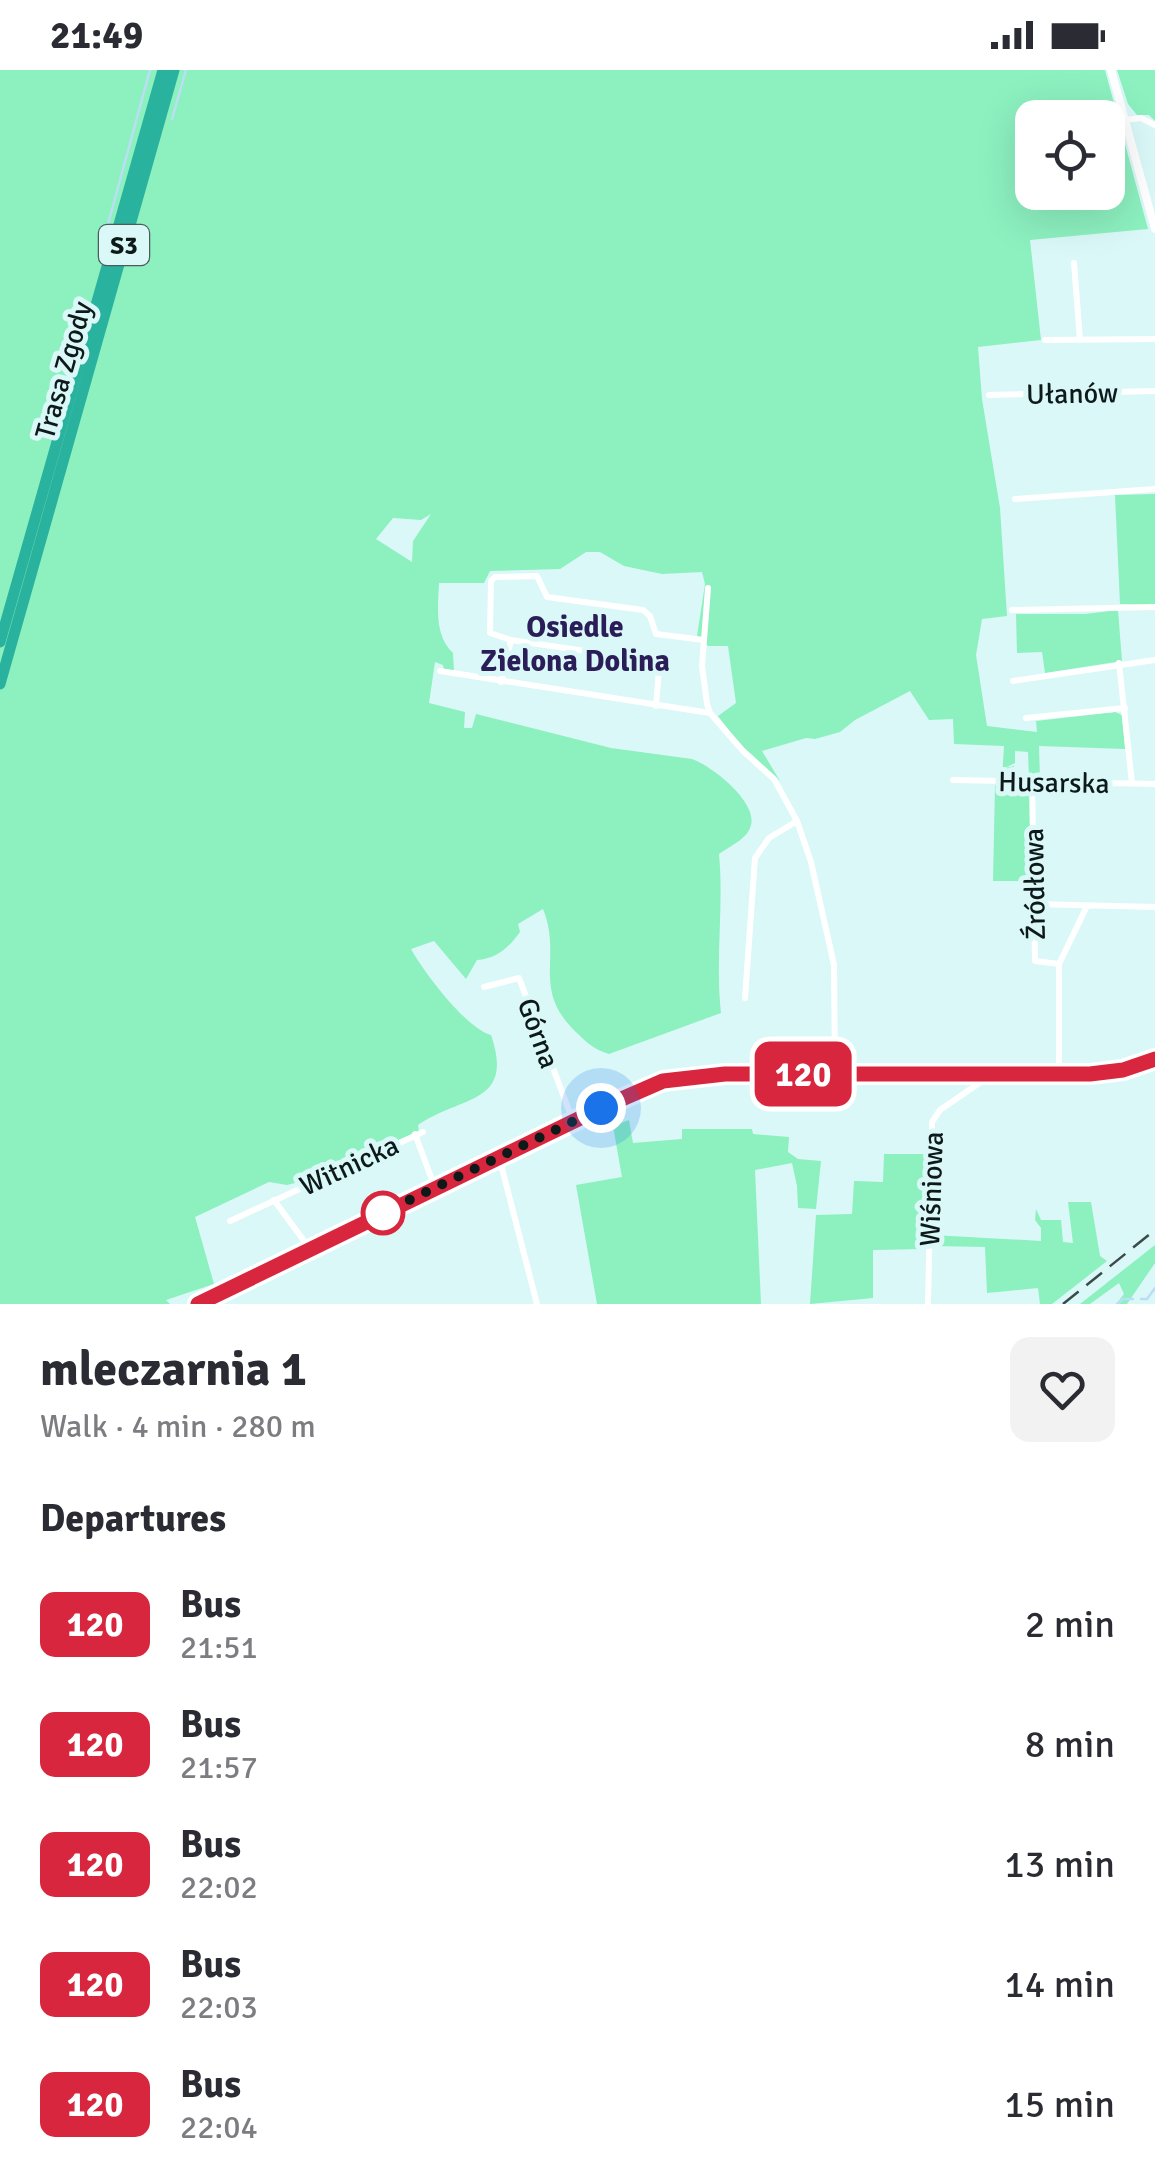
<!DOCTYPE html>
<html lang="en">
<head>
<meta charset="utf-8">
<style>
	:root { --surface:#fff; --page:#f2f2f3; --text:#2b2b33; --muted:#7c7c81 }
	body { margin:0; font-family:Signika,sans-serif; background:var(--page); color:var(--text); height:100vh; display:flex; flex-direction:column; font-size:38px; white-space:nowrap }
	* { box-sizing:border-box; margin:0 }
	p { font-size:32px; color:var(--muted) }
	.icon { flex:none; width:55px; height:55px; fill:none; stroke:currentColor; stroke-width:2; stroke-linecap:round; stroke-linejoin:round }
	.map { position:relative; height:1234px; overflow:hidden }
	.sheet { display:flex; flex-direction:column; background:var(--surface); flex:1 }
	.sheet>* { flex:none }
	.badge { padding:0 20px; border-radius:15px; font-size:35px; line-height:65px }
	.tools { position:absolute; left:1015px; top:30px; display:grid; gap:20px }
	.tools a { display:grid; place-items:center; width:110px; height:110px; border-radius:20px; background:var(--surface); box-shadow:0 10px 40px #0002; font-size:50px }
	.you { position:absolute; width:50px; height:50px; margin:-25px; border:8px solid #fff; border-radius:50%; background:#1a73e8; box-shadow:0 0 0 15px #1a73e833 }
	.map>.badge { position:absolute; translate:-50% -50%; box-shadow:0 0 0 5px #fff }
	h2 { padding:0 40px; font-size:38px; line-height:90px }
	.round { display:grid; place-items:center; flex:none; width:105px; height:105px; border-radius:20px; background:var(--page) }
	.summary { display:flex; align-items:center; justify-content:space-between; height:170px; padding:0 40px }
	h1 { font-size:48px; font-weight:800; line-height:75px }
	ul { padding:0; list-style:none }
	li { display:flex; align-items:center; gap:30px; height:120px; padding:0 40px }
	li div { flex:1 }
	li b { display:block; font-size:38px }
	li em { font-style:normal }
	li .badge { min-width:110px; font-weight:700; text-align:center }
	.status { display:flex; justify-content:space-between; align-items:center; height:70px; padding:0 50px; background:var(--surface); direction:ltr }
	.status svg { height:28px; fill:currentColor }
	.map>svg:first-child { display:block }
	.green { fill:#8cf0bf; fill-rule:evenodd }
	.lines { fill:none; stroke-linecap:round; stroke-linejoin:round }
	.stream { stroke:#badff5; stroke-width:2.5 }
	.minor { stroke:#fff; stroke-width:6 }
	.tertiary { stroke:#fff; stroke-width:8 }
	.secondary { stroke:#fff; stroke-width:9 }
	.motorway { stroke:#29b29d; stroke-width:11 }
	.rail { stroke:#3b4a4a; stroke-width:2.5; stroke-dasharray:20 10; stroke-linecap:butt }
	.line-casing { stroke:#fff; stroke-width:22 }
	.line { stroke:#d7263d; stroke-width:15 }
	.walk { stroke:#0e1919; stroke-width:10; stroke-dasharray:0 18 }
	.stop-dot { fill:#fff; stroke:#d7263d; stroke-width:5 }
	.labels { text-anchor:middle; stroke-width:10; stroke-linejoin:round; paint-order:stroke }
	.shield { fill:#daf8f8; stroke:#4b5c5c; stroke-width:2.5 }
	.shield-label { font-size:25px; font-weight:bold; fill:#0e1919 }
	.street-label { font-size:28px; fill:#0e1919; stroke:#daf8f8 }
	.neighbourhood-label { font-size:30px; font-weight:bold; fill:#2b1e58; stroke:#daf8f8 }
</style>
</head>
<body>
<div class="status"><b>21:49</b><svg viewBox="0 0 49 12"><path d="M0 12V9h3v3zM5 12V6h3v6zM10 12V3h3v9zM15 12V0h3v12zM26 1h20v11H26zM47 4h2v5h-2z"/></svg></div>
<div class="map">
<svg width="1155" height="1234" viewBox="0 0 1155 1234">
	<rect width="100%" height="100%" fill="#daf8f8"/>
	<path class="green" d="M0 0H1105L1148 159 1030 170 1041 270 978 277 982 329 1000 438 1007 546 982 549 976 585 987 656 1037 662 1036 651 1115 642 1122 645 1125 679 1039 676 1040 710 1029 709 1028 682 1015 681V693L1005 698 1014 696 1015 709 1002 708 1004 676 954 674 953 649 929 650 910 621 855 650 840 662 815 669 806 668 762 681 780 711 738 672 718 646 736 633 728 576H708L697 566 705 514 702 502 662 504 624 496 600 482H586L560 499 490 501 484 513H439C438 536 434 566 453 583L454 602 444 600 443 595 435 592 429 633 465 642 464 658H472L476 644 611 678 692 689C712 696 761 734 750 758 746 769 729 777 719 784 724 837 715 890 721 943L609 984C595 980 587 973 577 963 530 919 563 888 543 839L518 854 520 862C509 877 497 889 477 890L466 909 434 871 411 879C425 904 466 958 491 965 515 1035 461 1025 418 1055L419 1062 303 1111 287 1115 269 1112 195 1147 214 1214 166 1230 170 1234H0ZM1032 48H1108V122H1032ZM431 444 413 471 412 492 376 469 393 448 421 450Z
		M1117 0H1155V51L1149 45H1137L1128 34Z
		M1155 424V535L1120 534 1115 425Z
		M1118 540 1122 591 1045 603 1042 582 1017 583 1016 544H1085Z
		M995 715 1027 716 1030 720V811H993Z
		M629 1050 633 1073 682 1069V1059H752L753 1064 789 1067 788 1082 798 1089 821 1091 816 1139 798 1138 797 1116 792 1093 755 1100 761 1234H597L576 1115 622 1107 613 1056Z
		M884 1084H925L924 1179 873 1180V1228L810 1234 816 1145 852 1144 854 1111 883 1112Z
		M1068 1132H1091L1100 1186 1107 1191 1052 1234H1040L1038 1218 987 1223 985 1177 932 1176V1165L1041 1171V1158L1035 1150 1036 1139 1041 1150H1061L1063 1172 1073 1173Z
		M1155 1175V1193L1127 1234H1116L1124 1224 1119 1213 1090 1234H1080Z"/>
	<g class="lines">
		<path class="stream" d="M172 49 186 0
			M105 165 150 0
			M1141 1229H1147L1155 1218
			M1117 1234 1123 1229H1133"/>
		<path class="minor" d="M1125 50 1141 48 1155 55
			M1074 193 1080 270
			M1045 270 1155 269
			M989 325 1155 321
			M1015 429 1155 419
			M708 518 702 596 707 634 710 643 743 681 774 709 797 751 811 792 834 895 835 1003
			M1012 540 1155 537
			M1119 593 1132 713
			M440 601 710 643
			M1013 611 1155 590
			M501 612 511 570
			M656 636 659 600 652 591 511 570 490 563 491 511 495 507 537 506 547 527 643 540 650 546 656 564 704 570
			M1026 648 1125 638
			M953 710 1155 714
			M1032 712 1035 891 1059 894
			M1035 834 1155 837
			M484 917 519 908 573 1051
			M745 928 755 788 769 768 797 751
			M1059 1003V894L1087 836
			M415 1064 435 1118
			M499 1087 537 1234
			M274 1130 310 1179
			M230 1151 423 1062
			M928 1234 932 1052 940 1040 991 1005"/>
		<path class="tertiary" d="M1111 0 1155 159"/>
		<path class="secondary" d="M198 1234 601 1038 663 1011 715 1005 1095 1003 1123 1000 1155 989"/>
		<path class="motorway" d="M0 572 163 0
			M0 614 174 0"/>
		<path class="rail" d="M1063 1234 1155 1160"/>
	</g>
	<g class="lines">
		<g class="line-casing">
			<path id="line" d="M198 1234 601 1038 663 1011 725 1004H1090L1123 1000 1155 989"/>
		</g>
		<use href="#line" class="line"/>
		<path class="walk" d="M383 1143 372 1148 601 1038"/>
	</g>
	<circle class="stop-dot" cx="383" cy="1143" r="20"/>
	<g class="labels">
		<rect class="shield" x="99" y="155" width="50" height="40" rx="8"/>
		<g class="shield-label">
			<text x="124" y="184">S3</text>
		</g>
		<g class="street-label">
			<text transform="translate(63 300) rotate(-74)" y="10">Trasa Zgody</text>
			<text transform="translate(1072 323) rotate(-1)" y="10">Ułanów</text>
			<text transform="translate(1054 712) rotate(1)" y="10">Husarska</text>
			<text transform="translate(1034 814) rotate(-91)" y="10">Źródłowa</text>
			<text transform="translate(539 963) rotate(70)" y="10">Górna</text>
			<text transform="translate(349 1095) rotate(-25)" y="10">Witnicka</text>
			<text transform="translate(931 1119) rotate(-88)" y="10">Wiśniowa</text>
		</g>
		<g class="neighbourhood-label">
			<text x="575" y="567">Osiedle<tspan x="575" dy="34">Zielona Dolina</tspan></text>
		</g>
	</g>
</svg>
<div class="tools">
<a><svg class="icon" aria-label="locate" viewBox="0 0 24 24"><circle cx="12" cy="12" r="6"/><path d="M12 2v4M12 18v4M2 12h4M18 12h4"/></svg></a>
</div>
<div class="you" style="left:601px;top:1038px"></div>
<b class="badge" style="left:803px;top:1004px;background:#d7263d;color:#fff">120</b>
</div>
<section class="sheet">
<div class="summary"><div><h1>mleczarnia 1</h1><p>Walk · 4 min · 280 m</p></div><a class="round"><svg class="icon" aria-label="heart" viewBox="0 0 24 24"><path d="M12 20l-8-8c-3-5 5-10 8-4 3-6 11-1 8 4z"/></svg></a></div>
<h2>Departures</h2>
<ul>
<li><span class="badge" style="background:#d7263d;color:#fff">120</span><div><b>Bus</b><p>21:51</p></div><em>2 min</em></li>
<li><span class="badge" style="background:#d7263d;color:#fff">120</span><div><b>Bus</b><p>21:57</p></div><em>8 min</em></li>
<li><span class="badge" style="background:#d7263d;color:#fff">120</span><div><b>Bus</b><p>22:02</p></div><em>13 min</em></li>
<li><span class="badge" style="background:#d7263d;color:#fff">120</span><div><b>Bus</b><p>22:03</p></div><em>14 min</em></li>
<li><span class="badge" style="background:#d7263d;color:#fff">120</span><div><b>Bus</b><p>22:04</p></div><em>15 min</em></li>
</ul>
</section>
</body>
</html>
